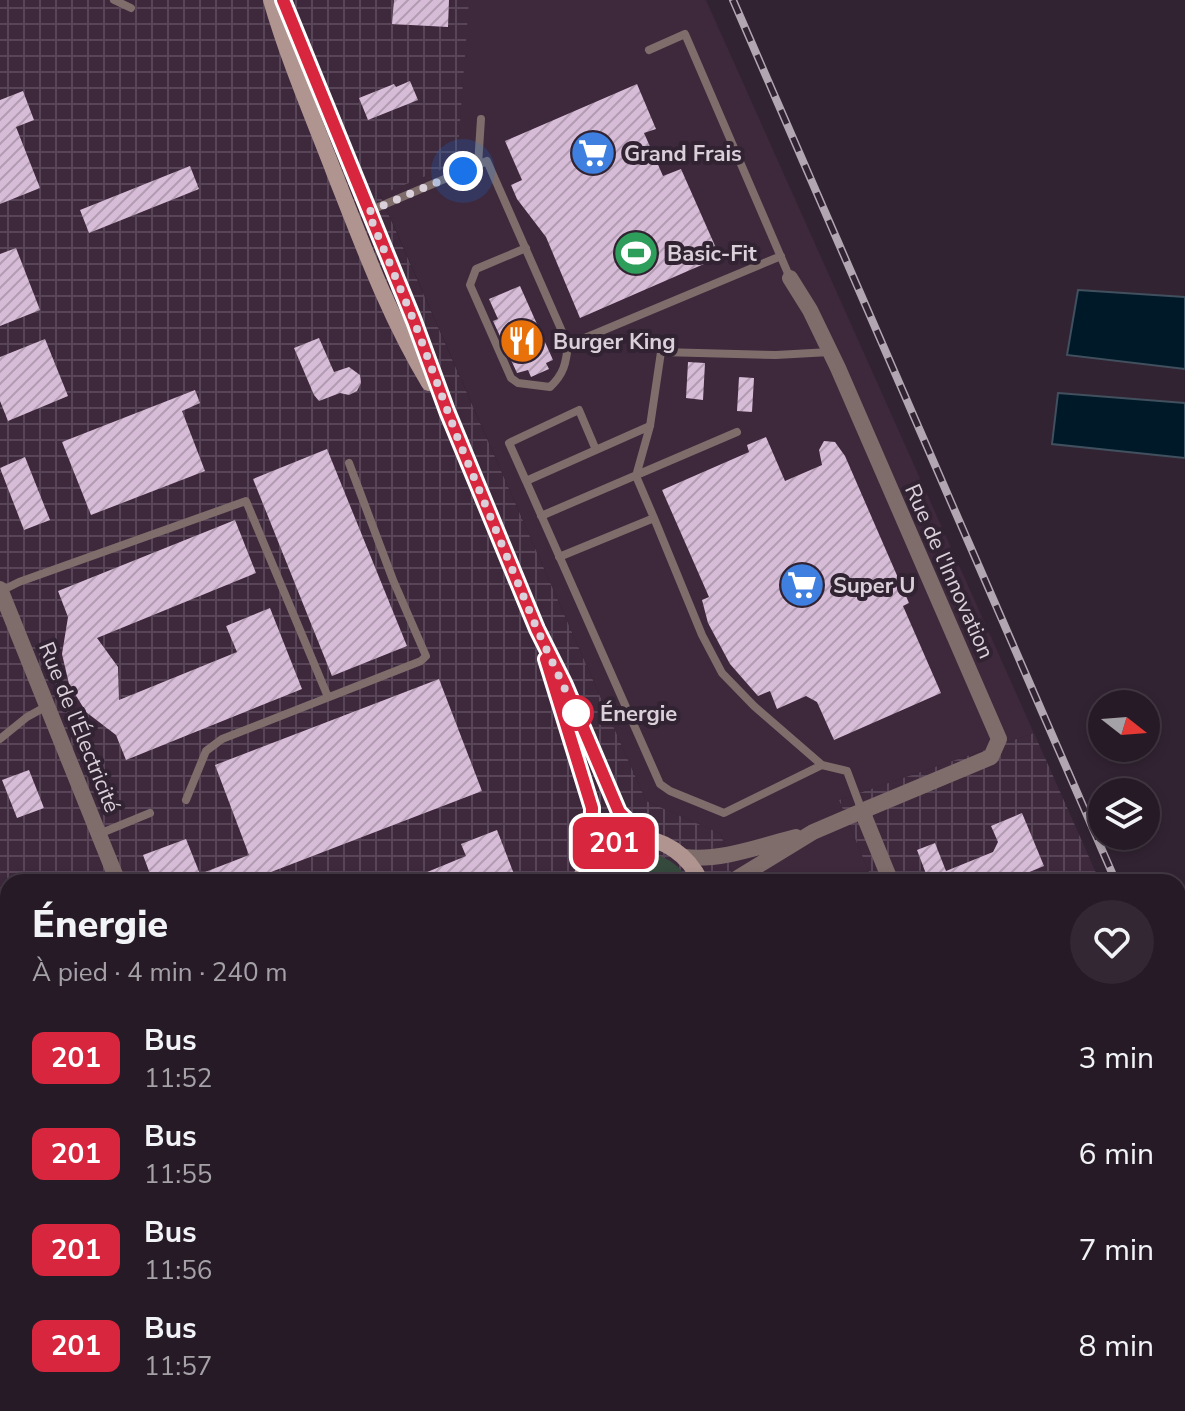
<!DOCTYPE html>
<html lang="fr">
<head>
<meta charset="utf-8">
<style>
	:root { --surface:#261a26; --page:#322732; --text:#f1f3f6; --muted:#a4a1a7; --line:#423843 }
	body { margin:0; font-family:"Nunito Sans",sans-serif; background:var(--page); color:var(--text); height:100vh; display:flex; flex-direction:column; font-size:30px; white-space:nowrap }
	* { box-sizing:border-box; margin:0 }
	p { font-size:26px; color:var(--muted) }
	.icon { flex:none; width:44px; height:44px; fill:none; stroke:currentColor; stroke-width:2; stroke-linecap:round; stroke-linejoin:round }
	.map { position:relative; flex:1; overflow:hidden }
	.sheet { position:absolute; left:0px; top:874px; width:1186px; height:538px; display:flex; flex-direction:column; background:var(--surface); border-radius:24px 24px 0 0; box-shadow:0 4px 12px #0003,0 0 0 2px var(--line) }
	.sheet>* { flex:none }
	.badge { padding:0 16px; border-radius:12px; font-size:28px; line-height:52px }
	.needle { width:52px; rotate:107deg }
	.tools { position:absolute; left:1088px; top:690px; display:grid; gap:16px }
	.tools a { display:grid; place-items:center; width:72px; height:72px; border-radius:50%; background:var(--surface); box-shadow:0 4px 12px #0003,0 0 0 2px var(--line); font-size:40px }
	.you { position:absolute; width:40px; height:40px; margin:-20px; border:6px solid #fff; border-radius:50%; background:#1a73e8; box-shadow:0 0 0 12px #1a73e833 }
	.map>.badge { position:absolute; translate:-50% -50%; box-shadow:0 0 0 4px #fff }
	.round { display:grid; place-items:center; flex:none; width:84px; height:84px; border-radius:42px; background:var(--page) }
	.overview { display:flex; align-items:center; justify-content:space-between; height:136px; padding:0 32px }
	h1 { font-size:38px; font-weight:800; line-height:60px }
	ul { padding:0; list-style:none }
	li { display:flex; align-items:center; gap:24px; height:96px; padding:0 32px }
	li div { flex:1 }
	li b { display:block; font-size:30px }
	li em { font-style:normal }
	li .badge { min-width:88px; font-weight:700; text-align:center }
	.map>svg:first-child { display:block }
	.built { fill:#3d283c }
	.industrial { fill:url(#industrial-grid) }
	.green { fill:#35493c }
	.water { fill:#001929; stroke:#41505e; stroke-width:2 }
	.building { fill:url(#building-hatch) }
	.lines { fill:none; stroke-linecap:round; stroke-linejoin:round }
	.lane { stroke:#7e6d6b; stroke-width:8 }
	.street { stroke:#7e6d6b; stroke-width:16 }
	.secondary { stroke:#af9490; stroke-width:16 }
	.rail-casing { stroke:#b1a6b1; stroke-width:8 }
	.rail { stroke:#322332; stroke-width:5; stroke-dasharray:15; stroke-linecap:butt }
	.line-casing { stroke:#fff; stroke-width:18 }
	.line { stroke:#d7263d; stroke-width:12 }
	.walk { stroke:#dad0da; stroke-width:8; stroke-dasharray:0 14.4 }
	.stop-dot { fill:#fff; stroke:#d7263d; stroke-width:4 }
	.labels { text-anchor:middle; stroke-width:8; stroke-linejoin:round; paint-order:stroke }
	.poi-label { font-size:22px; font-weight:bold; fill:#dad0da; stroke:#322332; text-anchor:start }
	.street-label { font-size:22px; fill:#dad0da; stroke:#322332 }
	.stop-label { font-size:22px; font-weight:bold; fill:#dad0da; stroke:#322332; text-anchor:start }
</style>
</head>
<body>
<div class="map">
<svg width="1185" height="1411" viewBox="0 0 1185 1411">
	<defs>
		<pattern id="industrial-grid" width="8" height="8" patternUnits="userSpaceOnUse" patternTransform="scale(2)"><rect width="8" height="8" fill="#3d283c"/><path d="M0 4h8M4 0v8" fill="none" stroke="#584658"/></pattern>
		<pattern id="building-hatch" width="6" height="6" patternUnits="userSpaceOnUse" patternTransform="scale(2)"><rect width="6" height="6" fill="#d7bcd7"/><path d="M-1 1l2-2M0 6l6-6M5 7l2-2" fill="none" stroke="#b29cb2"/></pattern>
	</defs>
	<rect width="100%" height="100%" fill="#322332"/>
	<path class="built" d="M468 0H706L1034 733 839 800 873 882H734L721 834 646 801 380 194 457 163Z"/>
	<path class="industrial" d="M0 0H469L457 163 380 195 646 801 721 834 734 882H8V1404H1178V1058L1185 1074V1411H0Z
		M1034 733 1100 882H873L839 800Z"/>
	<path class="green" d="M637 851C660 853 678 861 689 882H592L611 860Z"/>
	<path class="water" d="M1078 290 1185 297V369L1067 355Z
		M1058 393 1185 403V458L1052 444Z"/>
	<path class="building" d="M394 0H449L448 27 392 24Z
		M410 81 418 100 368 120 359 98 394 84 396 87Z
		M637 84 656 129 644 133 663 176 681 169 720 257 580 318 546 237 517 199 511 185 522 180 505 141Z
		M23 91 34 120 16 127 40 188 0 204V100Z
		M190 166 199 189 89 233 80 210Z
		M16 248 40 310 0 326V254Z
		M520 286 553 360 546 363 549 369 531 377 528 370 517 373 493 321 498 319 489 299Z
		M319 338 334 372 349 367 360 375 361 383 357 391 349 395 340 393 319 401 314 395 294 348Z
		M45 339 68 396 8 421 0 401V357Z
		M688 362 705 363 703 400 686 398Z
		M739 377 754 378 752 412 737 411Z
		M195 390 200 403 182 411 205 471 91 515 62 442Z
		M766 437 785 481 822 465 819 450 824 441 835 442 845 456 909 603 903 606 941 693 834 740 817 702 806 696 777 709 770 691 758 696 730 664 708 623 702 600 709 597 662 490 749 452 747 445Z
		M327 449 407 646 332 676 253 479Z
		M25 457 50 520 24 530 0 468Z
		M235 520 256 573 97 638 118 667 119 700 237 652 226 626 270 608 302 689 126 760 116 735 86 712 69 684 62 654 68 617 58 591Z
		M439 679 482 791 258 877 256 874 235 882H153L143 855 186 839 200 874 249 855 215 765Z
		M29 770 44 808 17 818 2 780Z
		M1022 813 1044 866 1005 882H921L928 879 917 850 935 843 946 871 993 852 998 842 991 826Z
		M497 830 517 882H403L466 856 461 844Z"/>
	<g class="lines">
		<path class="lane" d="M114 0 131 8
			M649 50 685 34 790 278
			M478 165 481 119
			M369 211 487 161 568 345 781 256
			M526 248 476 269 470 285 511 378 518 383 550 387C564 374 566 363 568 345
			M650 426 526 481 660 784 670 791 724 813 822 765
			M526 481 509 443 579 410 596 450
			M541 516 737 432
			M654 518 636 476 650 426 661 352 776 355 830 352
			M559 557 654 518 702 635 722 673 754 706 822 765 847 771 862 811
			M1 591 19 582 246 501 328 697
			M0 739 27 717 47 706
			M186 800 206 751 222 739 421 661 426 656 393 580 349 463
			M99 834 150 813
			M648 1404 651 1411
			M790 1404 793 1411
			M349 1411 365 1404
			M604 1411 607 1404
			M1033 1411 1051 1404"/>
		<path class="street" d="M790 278 810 310 838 368 999 739 991 757 862 811
			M0 589 118 882
			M685 857C722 861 760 846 796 837
			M731 882 813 832 862 811 891 882
			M0 1160 8 1156
			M324 1404 327 1411
			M1102 1404 1105 1411"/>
		<path class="secondary" d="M271 0C288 59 312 115 334 172 362 243 389 317 429 383
			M283 0 414 321 447 411 537 629 565 685 619 812 644 837
			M552 679 592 808 591 859
			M579 882C600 820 675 826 701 882
			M846 1404 848 1411"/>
		<g class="rail-casing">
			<path id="rail" d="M733 0 1116 882
				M1178 1000 1185 1016
				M1178 1024 1185 1040"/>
		</g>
		<use href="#rail" class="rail"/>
	</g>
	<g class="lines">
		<g class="line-casing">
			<path id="line" d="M283 0 414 321 447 411 537 629 565 685 619 812 644 837C622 839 608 845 591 859L592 808 546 659"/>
		</g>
		<use href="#line" class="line"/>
		<path class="walk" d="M463 171 368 212 414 321 458 439 537 629 576 713"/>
	</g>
	<defs>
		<g id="supermarket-disc" transform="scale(2.3)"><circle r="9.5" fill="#3f7fe0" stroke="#322332"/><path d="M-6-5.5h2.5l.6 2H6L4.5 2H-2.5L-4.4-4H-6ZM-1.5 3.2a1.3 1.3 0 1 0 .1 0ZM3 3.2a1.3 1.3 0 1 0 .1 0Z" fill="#fff"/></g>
		<g id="stadium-disc" transform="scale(2.3)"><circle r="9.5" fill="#2e9e5b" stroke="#322332"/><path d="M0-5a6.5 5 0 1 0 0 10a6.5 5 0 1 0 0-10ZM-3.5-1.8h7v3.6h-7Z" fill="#fff"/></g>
		<g id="restaurant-disc" transform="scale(2.3)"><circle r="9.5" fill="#e8710a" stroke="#322332"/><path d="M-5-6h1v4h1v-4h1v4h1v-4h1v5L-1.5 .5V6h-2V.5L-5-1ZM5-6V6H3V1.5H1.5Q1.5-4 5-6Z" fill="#fff"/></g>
	</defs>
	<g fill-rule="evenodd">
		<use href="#supermarket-disc" x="593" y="153"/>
		<use href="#stadium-disc" x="636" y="253"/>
		<use href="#restaurant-disc" x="522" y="341"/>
		<use href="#supermarket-disc" x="802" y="585"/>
	</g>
	<circle class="stop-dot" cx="576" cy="713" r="16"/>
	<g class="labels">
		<g class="poi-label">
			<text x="624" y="161">Grand Frais</text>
			<text x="667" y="261">Basic-Fit</text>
			<text x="553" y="349">Burger King</text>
			<text x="833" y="593">Super U</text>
		</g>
		<g class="street-label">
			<text transform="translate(950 571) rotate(66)" y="8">Rue de l'Innovation</text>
			<text transform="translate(80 727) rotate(68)" y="8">Rue de l'Électricité</text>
		</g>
		<g class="stop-label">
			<text x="600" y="721">Énergie</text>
		</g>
	</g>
</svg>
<div class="tools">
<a><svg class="needle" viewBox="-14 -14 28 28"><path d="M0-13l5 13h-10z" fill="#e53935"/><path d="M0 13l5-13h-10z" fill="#a4a1a7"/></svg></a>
<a><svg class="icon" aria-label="layers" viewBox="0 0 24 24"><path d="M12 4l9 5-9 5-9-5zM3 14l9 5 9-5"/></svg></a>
</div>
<div class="you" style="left:463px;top:171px"></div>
<b class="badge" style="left:614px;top:843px;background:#d7263d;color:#fff">201</b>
<section class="sheet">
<div class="overview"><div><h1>Énergie</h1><p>À pied · 4 min · 240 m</p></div><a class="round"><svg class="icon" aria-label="heart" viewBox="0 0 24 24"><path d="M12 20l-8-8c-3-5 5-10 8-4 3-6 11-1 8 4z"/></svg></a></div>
<ul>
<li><span class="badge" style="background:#d7263d;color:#fff">201</span><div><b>Bus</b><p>11:52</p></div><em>3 min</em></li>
<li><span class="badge" style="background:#d7263d;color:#fff">201</span><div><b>Bus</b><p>11:55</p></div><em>6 min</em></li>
<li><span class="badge" style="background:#d7263d;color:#fff">201</span><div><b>Bus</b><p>11:56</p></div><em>7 min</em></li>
<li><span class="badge" style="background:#d7263d;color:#fff">201</span><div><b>Bus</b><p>11:57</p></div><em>8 min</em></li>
</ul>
</section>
</div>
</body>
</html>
